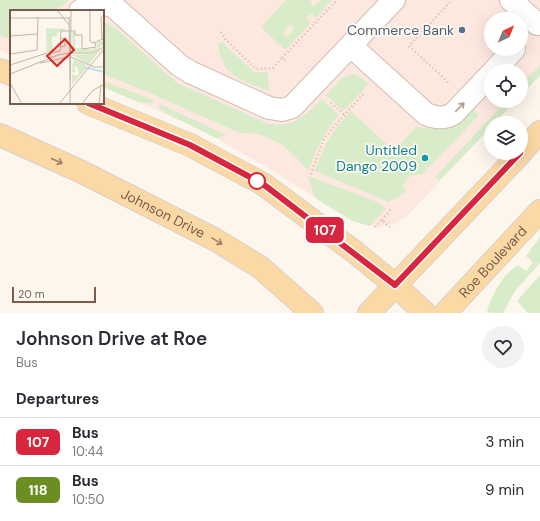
<!DOCTYPE html>
<html lang="en">
<head>
<meta charset="utf-8">
<style>
	:root { --surface:#fff; --page:#f2f2f3; --text:#2b2b33; --muted:#7c7c81; --line:#e1e1e2 }
	body { margin:0; font-family:"DM Sans",sans-serif; background:var(--page); color:var(--text); height:100vh; display:flex; flex-direction:column; font-size:15px; white-space:nowrap }
	* { box-sizing:border-box; margin:0 }
	p { font-size:13px; color:var(--muted) }
	.icon { flex:none; width:22px; height:22px; fill:none; stroke:currentColor; stroke-width:2; stroke-linecap:round; stroke-linejoin:round }
	.map { position:relative; height:313px; overflow:hidden }
	.details { display:flex; flex-direction:column; background:var(--surface); flex:1 }
	.details>* { flex:none }
	.badge { padding:0 8px; border-radius:6px; font-size:14px; line-height:26px }
	.needle { width:26px; rotate:43deg }
	.buttons { position:absolute; left:484px; top:12px; display:grid; gap:8px }
	.buttons a { display:grid; place-items:center; width:44px; height:44px; border-radius:50%; background:var(--surface); box-shadow:0 4px 16px #0002; font-size:20px }
	.scale { position:absolute; left:12px; bottom:10px; width:84px; box-sizing:border-box; padding-left:4px; border:2px solid #7a5c4d; border-top:0; font-size:11px; line-height:14px; white-space:nowrap; color:#7a5c4d; -webkit-text-stroke:3px #fffaf3; paint-order:stroke }
	.map>.badge { position:absolute; translate:-50% -50%; box-shadow:0 0 0 2px #fff }
	h2 { padding:0 16px; font-size:15px; line-height:36px }
	.round { display:grid; place-items:center; flex:none; width:42px; height:42px; border-radius:21px; background:var(--page) }
	.headline { display:flex; align-items:center; justify-content:space-between; height:68px; padding:0 16px }
	h1 { font-size:19px; font-weight:600; line-height:30px }
	ul { padding:0; list-style:none }
	li { display:flex; align-items:center; gap:12px; height:48px; padding:0 16px; border-top:1px solid var(--line) }
	li div { flex:1 }
	li b { display:block; font-size:15px }
	li em { font-style:normal }
	li .badge { min-width:44px; font-weight:700; text-align:center }
	.map>svg:first-child { display:block }
	.commercial { fill:#fde8e0; fill-rule:evenodd }
	.green { fill:#d8ecc9; fill-rule:evenodd }
	.lines { fill:none; stroke-linecap:round; stroke-linejoin:round }
	.minor-casing { stroke:#d1beb0; stroke-width:24 }
	.major-casing { stroke:#dad1cd; stroke-width:24 }
	.path { stroke:#d9b8a5; stroke-width:2.5; stroke-dasharray:1 3; stroke-linecap:butt }
	.minor { stroke:#fff; stroke-width:22 }
	.major { stroke:#fbd9a5; stroke-width:22 }
	.oneway { stroke:#af9d94 }
	.oneway2 { stroke:#a18267 }
	.line-casing { stroke:#fff; stroke-width:9 }
	.line { stroke:#d7263d; stroke-width:6 }
	.service-dot { fill:#5c6f8a; stroke:#fffaf3; stroke-width:1.5 }
	.culture-dot { fill:#0f9aa8; stroke:#fffaf3; stroke-width:1.5 }
	.stop-dot { fill:#fff; stroke:#d7263d; stroke-width:2 }
	.labels { text-anchor:middle; stroke-width:3.5; stroke-linejoin:round; paint-order:stroke }
	.service-label { font-size:14px; fill:#4e5e75; stroke:#fffaf3; text-anchor:end }
	.culture-label { font-size:14px; fill:#0d838f; stroke:#fffaf3; text-anchor:end }
	.street-label { font-size:14px; fill:#7a5c4d; stroke:#fffaf3 }
	.inset-river { fill:none; stroke:#bfe3e8; stroke-width:2 }
	.inset-road { fill:none; stroke:#c5b3a7; stroke-width:1 }
	.view { fill:#d62828; fill-opacity:0.15; stroke:#d62828; stroke-width:2 }
	.inset-edge { fill:none; stroke:#7a5c4d; stroke-width:2 }
</style>
</head>
<body>
<div class="map">
<svg width="540" height="313" viewBox="0 0 540 313">
	<rect width="100%" height="100%" fill="#fdf6ec"/>
	<path class="commercial" d="M0 0H540V75L521 95V71H491V101H515L495 123H491V127L407 216 396 223 383 227H375L365 225 340 214 283 177 203 130 103 87V11H11V55L0 51ZM491 19H521V49H491Z"/>
	<path class="green" d="M0 0H69L55 11H11V40L0 35Z
		M286 0H312L310 3 313 6 321 0H332L316 18 311 14 306 18 311 23 285 50 261 27ZM289 25H293L294 29 288 36H285L284 32Z
		M103 21 118 30 177 83 269 124C293 128 306 115 322 99L339 115C325 132 316 148 309 170 302 166 299 160 294 155 279 140 261 132 240 133L143 90 103 74Z
		M218 43H223L254 72H268L269 91C240 79 222 78 218 43Z
		M540 65V75L521 95V85Z
		M352 74H356L369 84 343 111 326 95 342 78Z
		M103 81 153 100 152 103 138 102 103 87Z
		M506 101H515L495 123H491V127L445 175 439 180 435 177Z
		M160 104 226 135 216 138 171 116 158 107Z
		M470 107 479 115 422 175C412 174 408 176 403 185L406 192 389 202 315 171C324 145 332 131 351 111L394 151 416 127 433 128Z
		M308 176 377 202 386 209 369 226 353 221 315 198Z
		M540 237V263L515 291 503 313H490L487 311C492 294 503 274 518 265L526 271 533 262 526 256Z
		M540 275V313H528L517 301Z"/>
	<g class="lines">
		<g class="minor-casing">
			<path id="minor" d="M511 0 537 24
				M80 11C90 4 100 4 112 5L179 65 190 72 269 108 282 110 292 107 394 0
				M351 46 426 114C436 118 443 119 453 114L491 74
				M494 71 514 49"/>
		</g>
		<g class="major-casing">
			<g id="major">
				<path d="M0 70 11 74"/>
				<path d="M88 103 190 145 263 184 356 253 395 285 425 313"/>
				<path id="s1" d="M0 135 82 172 214 239 260 267 312 313"/>
				<path d="M521 152 540 132"/>
				<path d="M369 313 521 153"/>
				<path id="s2" d="M445 313 540 211"/>
			</g>
		</g>
		<path class="path" d="M221 32 225 39 256 69 273 68 282 58
			M285 60 282 58 337 0
			M448 82 409 46 452 0
			M331 103 344 114
			M311 174 324 138 365 92
			M382 220 392 208
			M375 227 382 220 391 228"/>
		<use href="#minor" class="minor"/>
		<use href="#major" class="major"/>
	</g>
	<defs><path id="oneway-shaft" d="M-6 0H5M1.5-3L5.5 0L1.5 3" fill="none" stroke-width="1.6" stroke-linecap="round" stroke-linejoin="round"/></defs>
	<use class="oneway" href="#oneway-shaft" transform="translate(460 107) rotate(-46)"/>
	<g class="oneway2">
		<use href="#oneway-shaft" transform="translate(57 161) rotate(24)"/>
		<use href="#oneway-shaft" transform="translate(217 241) rotate(31)"/>
	</g>
	<g class="lines">
		<g class="line-casing">
			<path id="line" d="M88 103 190 145 263 184 395 285 520 153"/>
		</g>
		<use href="#line" class="line"/>
	</g>
	<circle class="service-dot" cx="462" cy="30" r="4"/>
	<circle class="culture-dot" cx="425" cy="158" r="4"/>
	<circle class="stop-dot" cx="257" cy="181" r="8"/>
	<g class="labels">
		<g class="service-label">
			<text x="454" y="35">Commerce Bank</text>
		</g>
		<g class="culture-label">
			<text x="417" y="155">Untitled<tspan x="417" dy="16">Dango 2009</tspan></text>
		</g>
		<g class="street-label">
			<text dy="5" stroke="none"><textPath href="#s1" startOffset="181">Johnson Drive</textPath></text>
			<text dy="5" stroke="none"><textPath href="#s2" startOffset="70">Roe Boulevard</textPath></text>
		</g>
	</g>
	<g transform="translate(10 10)">
		<rect width="94" height="94" fill="#fdf6ec"/>
		<path d="M36 18 57 19 47 23 48 31 47 26 42 27 43 41 37 47ZM62 22H65V38L83 39 88 37 86 33 94 30V34L83 42H63ZM91 40 79 54 62 45 81 44ZM63 49 79 56 75 55 76 59 62 75V64L67 66 69 63 67 57H64L66 62H62Z" fill="#d8ecc9"/>
		<path class="inset-river" d="M74 57 94 62"/>
		<path class="inset-road" d="M47 0 59 15M80 0V31L83 33 93 29M59 7 60 71M0 8H60M0 26 27 24M50 28 55 29V36L50 37M92 30 91 7 94 5M61 43H82L94 37M0 44 27 40 28 7M61 47 84 57H94M41 48 40 43 50 41 51 21H65V25H72V39L86 37 85 33M30 53 59 47M0 55 37 43M0 64 48 45 59 43M0 73 12 94M49 94 94 39M60 94 61 0M72 94 82 81 94 74M89 94 91 75"/>
		<path class="view" d="M55 29 64 40 47 56 37 46Z"/>
		<rect width="94" height="94" class="inset-edge"/>
	</g>
</svg>
<div class="buttons">
<a><svg class="needle" viewBox="-14 -14 28 28"><path d="M0-13l5 13h-10z" fill="#e53935"/><path d="M0 13l5-13h-10z" fill="#7c7c81"/></svg></a>
<a><svg class="icon" aria-label="locate" viewBox="0 0 24 24"><circle cx="12" cy="12" r="6"/><path d="M12 2v4M12 18v4M2 12h4M18 12h4"/></svg></a>
<a><svg class="icon" aria-label="layers" viewBox="0 0 24 24"><path d="M12 4l9 5-9 5-9-5zM3 14l9 5 9-5"/></svg></a>
</div>
<div class="scale">20 m</div>
<b class="badge" style="left:325px;top:230px;background:#d7263d;color:#fff">107</b>
</div>
<section class="details">
<div class="headline"><div><h1>Johnson Drive at Roe</h1><p>Bus</p></div><a class="round"><svg class="icon" aria-label="heart" viewBox="0 0 24 24"><path d="M12 20l-8-8c-3-5 5-10 8-4 3-6 11-1 8 4z"/></svg></a></div>
<h2>Departures</h2>
<ul>
<li><span class="badge" style="background:#d7263d;color:#fff">107</span><div><b>Bus</b><p>10:44</p></div><em>3 min</em></li>
<li><span class="badge" style="background:#6b8e23;color:#fff">118</span><div><b>Bus</b><p>10:50</p></div><em>9 min</em></li>
</ul>
</section>
</body>
</html>
